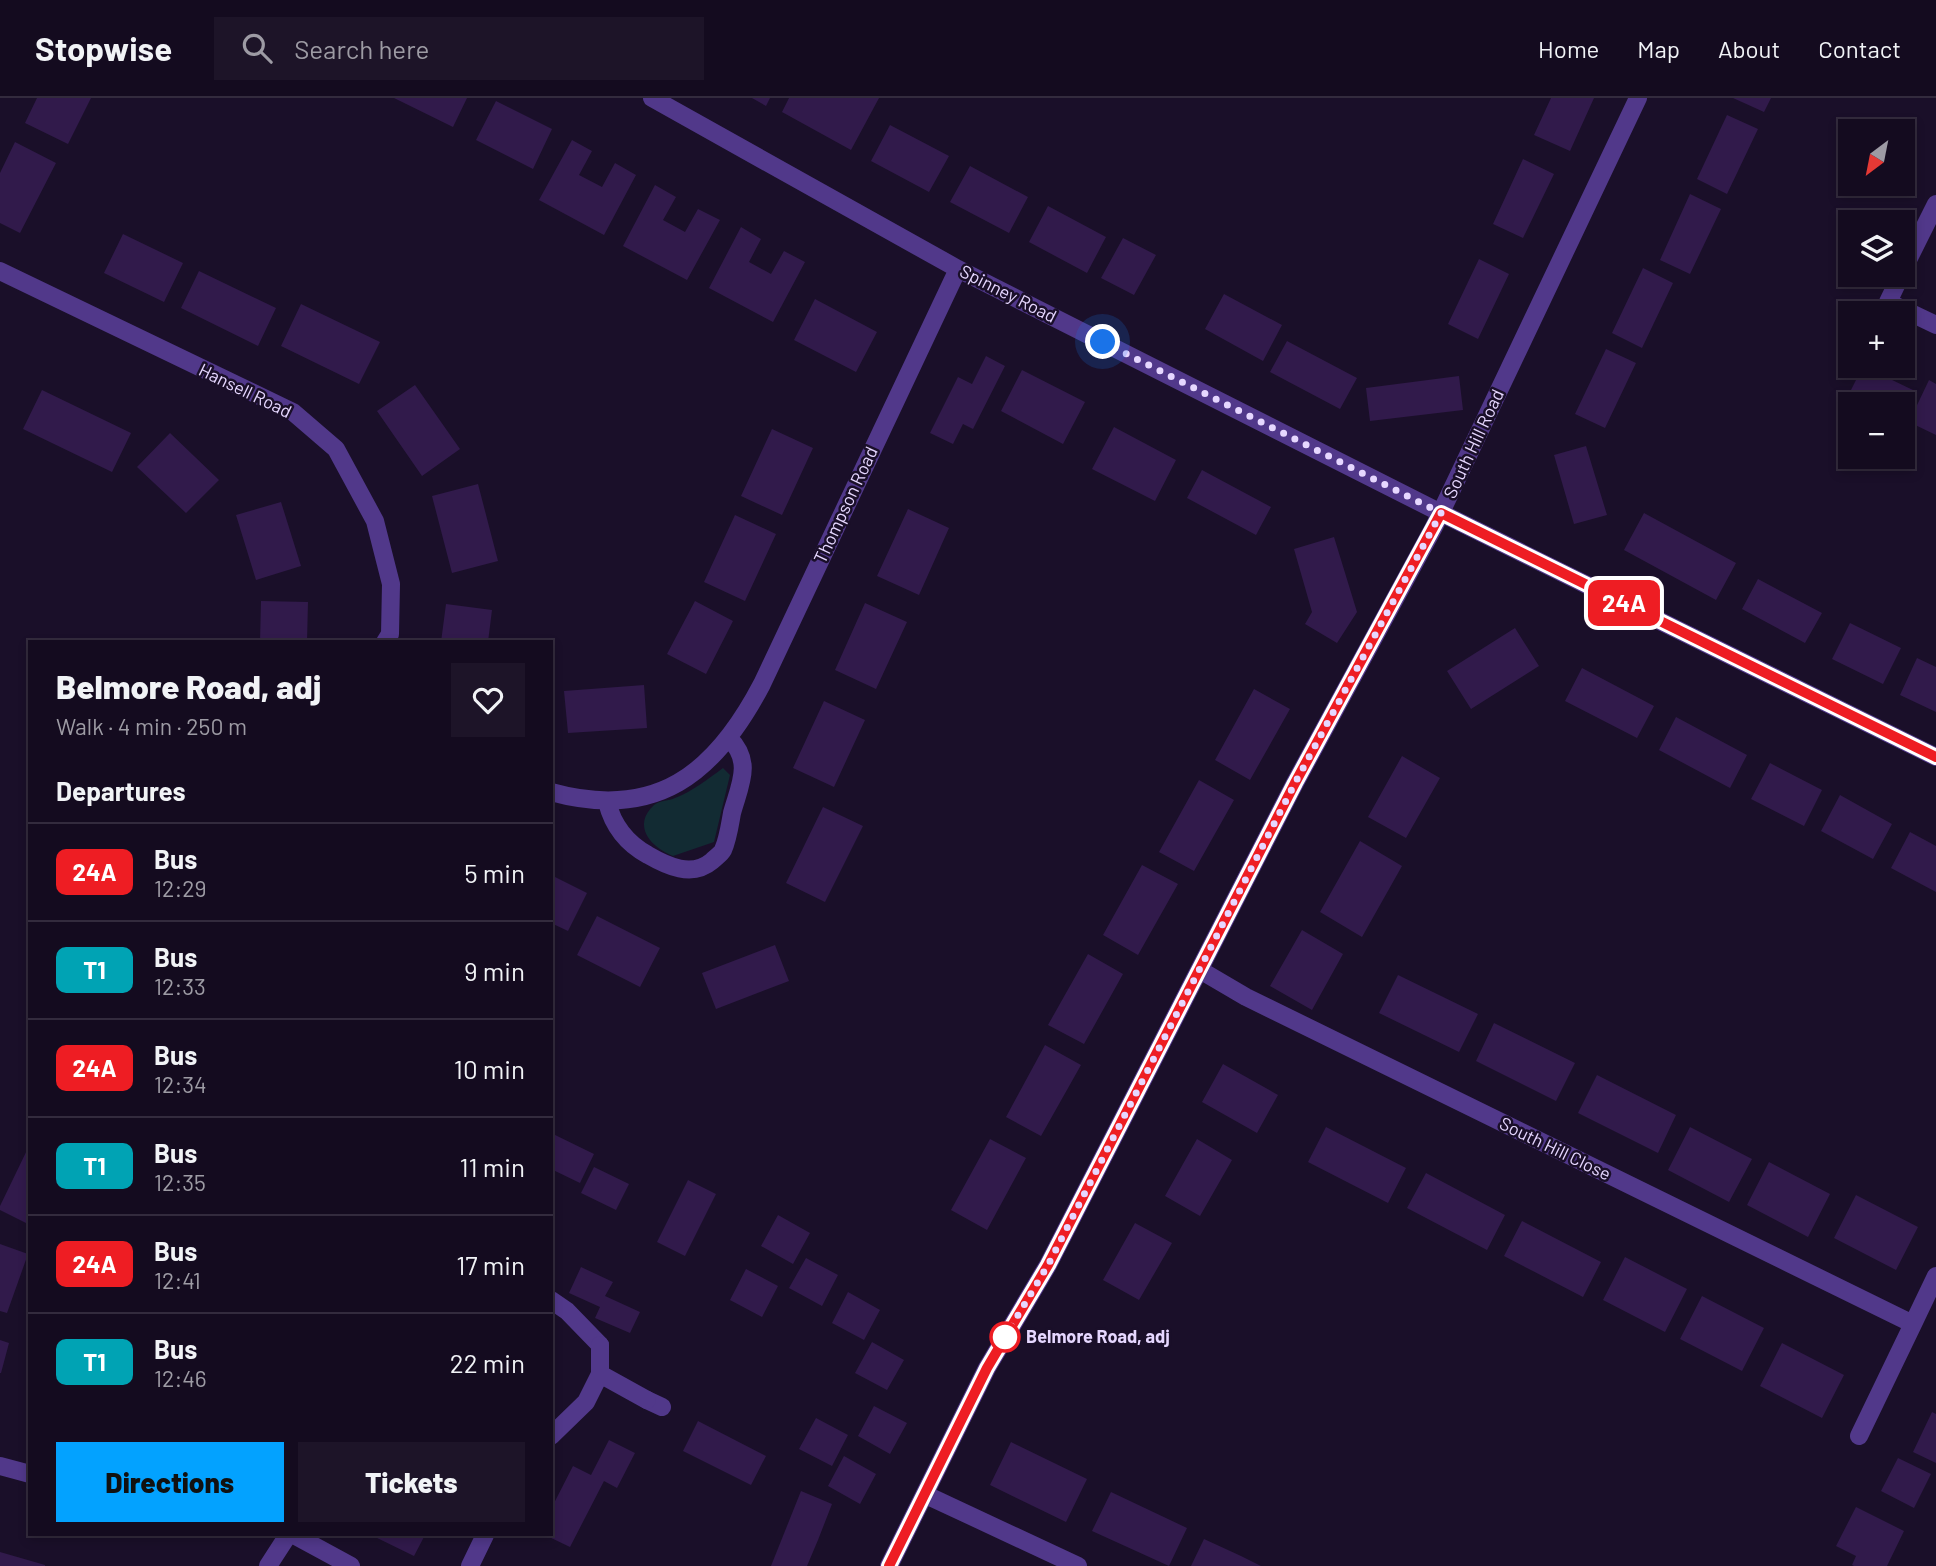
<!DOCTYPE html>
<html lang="en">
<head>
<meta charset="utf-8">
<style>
	:root { --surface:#140b1f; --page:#1d1428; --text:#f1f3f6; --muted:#9d9ba4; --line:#332b3d; --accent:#03a2ff }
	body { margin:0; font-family:Barlow,sans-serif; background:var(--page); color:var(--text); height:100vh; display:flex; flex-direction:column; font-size:26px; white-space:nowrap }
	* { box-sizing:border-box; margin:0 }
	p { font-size:23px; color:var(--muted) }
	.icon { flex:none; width:38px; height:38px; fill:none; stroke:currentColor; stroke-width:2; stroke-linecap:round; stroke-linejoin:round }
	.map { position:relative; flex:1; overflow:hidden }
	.panel { position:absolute; left:28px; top:542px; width:525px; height:896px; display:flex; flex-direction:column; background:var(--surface); border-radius:0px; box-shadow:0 4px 10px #0003,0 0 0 2px var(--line) }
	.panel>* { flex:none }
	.badge { padding:0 14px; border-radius:10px; font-size:24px; line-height:46px }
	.needle { width:46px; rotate:212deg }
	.controls { position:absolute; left:1838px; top:21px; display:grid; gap:14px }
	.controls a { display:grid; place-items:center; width:77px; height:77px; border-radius:0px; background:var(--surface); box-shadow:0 4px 10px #0003,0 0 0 2px var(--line); font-size:35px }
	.you { position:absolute; width:35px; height:35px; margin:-18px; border:5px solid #fff; border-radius:50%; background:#1a73e8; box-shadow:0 0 0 10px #1a73e833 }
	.map>.badge { position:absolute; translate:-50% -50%; box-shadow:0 0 0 4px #fff }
	h2 { padding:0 28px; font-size:26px; line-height:63px }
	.round { display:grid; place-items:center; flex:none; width:74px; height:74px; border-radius:0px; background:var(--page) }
	.headline { display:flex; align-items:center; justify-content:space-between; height:119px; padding:0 28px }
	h1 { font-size:33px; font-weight:800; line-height:52px }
	.action { display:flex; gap:14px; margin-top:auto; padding:14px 28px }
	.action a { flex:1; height:80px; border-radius:0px; background:var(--accent); color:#111; font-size:28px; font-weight:800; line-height:80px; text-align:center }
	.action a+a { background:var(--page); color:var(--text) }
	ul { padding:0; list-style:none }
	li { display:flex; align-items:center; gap:21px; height:98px; padding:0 28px; border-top:2px solid var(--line) }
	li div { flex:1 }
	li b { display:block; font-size:26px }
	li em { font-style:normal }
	li .badge { min-width:77px; font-weight:700; text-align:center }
	header { display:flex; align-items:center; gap:42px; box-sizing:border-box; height:98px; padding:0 35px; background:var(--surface); border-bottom:2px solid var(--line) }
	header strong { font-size:33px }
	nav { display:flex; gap:38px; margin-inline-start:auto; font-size:24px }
	.search { width:490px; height:63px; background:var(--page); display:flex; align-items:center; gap:18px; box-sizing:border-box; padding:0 24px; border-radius:0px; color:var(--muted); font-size:26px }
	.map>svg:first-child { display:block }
	.green { fill:#122b33 }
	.building { fill:#311a4b }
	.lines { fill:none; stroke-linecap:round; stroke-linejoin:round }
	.service { stroke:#51388a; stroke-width:18 }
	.minor { stroke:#51388a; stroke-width:18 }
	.line-casing { stroke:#fff; stroke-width:16 }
	.line { stroke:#ee1d23; stroke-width:10 }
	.walk { stroke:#e6d7ff; stroke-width:7; stroke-dasharray:0 12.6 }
	.stop-dot { fill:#fff; stroke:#ee1d23; stroke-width:3.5 }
	.labels { text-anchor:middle; stroke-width:5; stroke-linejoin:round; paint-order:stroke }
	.street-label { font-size:18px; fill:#e6d7ff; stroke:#1a0f29 }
	.stop-label { font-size:18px; font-weight:bold; fill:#e6d7ff; stroke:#1a0f29; text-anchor:start }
</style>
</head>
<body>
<header>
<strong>Stopwise</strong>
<div class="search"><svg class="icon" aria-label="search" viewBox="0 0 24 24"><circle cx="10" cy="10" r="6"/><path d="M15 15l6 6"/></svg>Search here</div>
<nav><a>Home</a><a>Map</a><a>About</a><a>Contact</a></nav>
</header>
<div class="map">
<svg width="1936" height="1468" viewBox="0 0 1936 1468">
	<rect width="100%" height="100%" fill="#1a0f29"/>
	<path class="green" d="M723 670 730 677 714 744 673 758C652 750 631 728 654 707 660 702 669 703 675 700 693 693 708 681 723 670Z"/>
	<path class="building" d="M37 0H91L68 46 25 25Z
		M394 0H467L453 29Z
		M752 0H770L766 8Z
		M789 0H879L851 52 782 14Z
		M1551 0H1594L1570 53 1534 37Z
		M1733 0H1771L1764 14Z
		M496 3 552 31 533 71 476 42Z
		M1727 17 1758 31 1727 96 1697 81Z
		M890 27 949 58 929 94 871 63Z
		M572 42 592 53 579 77 602 89 615 65 636 77 604 137 539 102Z
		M15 44 56 65 20 135 0 125V75Z
		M1523 61 1554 76 1523 140 1493 126Z
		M970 68 1028 99 1009 135 950 104Z
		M655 87 676 99 663 122 685 134 698 111 720 122 687 182 623 148Z
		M1690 96 1721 111 1690 176 1660 162Z
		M1048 108 1106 139 1087 175 1029 144Z
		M741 129 761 141 749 164 771 176 784 153 805 164 773 224 709 190Z
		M123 136 183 165 164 204 104 175Z
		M1123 140 1156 157 1134 197 1101 180Z
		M1479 161 1509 176 1478 241 1448 226Z
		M1643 170 1673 185 1642 250 1612 235Z
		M199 173 276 210 258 248 181 210Z
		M1224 196 1282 227 1263 263 1205 231Z
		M815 201 877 234 856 274 794 242Z
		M301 206 380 244 359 286 281 248Z
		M1287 243 1357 280 1340 311 1270 274Z
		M1606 251 1636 265 1605 330 1575 316Z
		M986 258 1005 268 973 331 963 326 953 346 930 335 958 279 972 286Z
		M1863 268 1915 293 1902 320V306H1850V312L1843 308Z
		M1022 272 1085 304 1063 346 1001 313Z
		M1459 278 1463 312 1370 323 1366 290Z
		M1929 282 1936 286V337L1909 324Z
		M415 287 460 351 422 378 377 313Z
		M42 292 131 335 112 374 23 331Z
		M1114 329 1176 362 1155 403 1092 371Z
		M772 331 813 350 782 417 741 398Z
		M170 335 219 382 186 415 137 369Z
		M1586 348 1607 417 1574 426 1554 357Z
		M1202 372 1271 409 1256 437 1187 400Z
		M478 386 498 463 452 475 432 398Z
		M281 404 301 468 256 482 236 417Z
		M908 411 949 430 919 497 877 478Z
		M1644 415 1736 465 1716 502 1624 452Z
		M735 417 776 436 745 503 704 484Z
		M1334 439 1357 514 1337 545 1305 526 1312 514 1294 451Z
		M1758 481 1822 515 1805 545 1742 511Z
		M261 503 308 504 307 544H260Z
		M695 503 733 523 706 576 667 556Z
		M865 505 907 524 876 591 835 572Z
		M446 506 492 512 488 544H441Z
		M1850 525 1901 550 1883 586 1832 561Z
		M1515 530 1539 568 1471 611 1447 573Z
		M1917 560 1936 569V614L1900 597Z
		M1582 570 1654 608 1637 640 1565 603Z
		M644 587 647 630 568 635 564 593Z
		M1254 591 1290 611 1250 682 1215 662Z
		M824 603 865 622 834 689 793 670Z
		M1676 619 1747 657 1730 690 1659 652Z
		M1402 658 1440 680 1406 740 1368 719Z
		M1770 665 1822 692 1804 728 1751 701Z
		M1199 682 1234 702 1194 773 1159 754Z
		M1840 697 1892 726 1873 761 1821 733Z
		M823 709 863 728 825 804 786 785Z
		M1910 734 1936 748V794L1891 770Z
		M1360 743 1402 768 1362 839 1320 814Z
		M1142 767 1178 786 1138 857 1103 837Z
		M551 777 587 795 568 833 551 825Z
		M597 818 660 850 640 889 577 857Z
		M1302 832 1343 856 1312 912 1270 888Z
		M775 847 789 883 716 911 702 875Z
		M1088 856 1123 876 1084 946 1048 927Z
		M1398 877 1478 916 1459 954 1379 915Z
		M1494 925 1575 965 1556 1003 1476 963Z
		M1045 947 1081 967 1041 1038 1006 1019Z
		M1223 966 1278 997 1257 1035 1202 1004Z
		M1597 977 1676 1017 1658 1055 1578 1015Z
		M1326 1029 1406 1070 1388 1105 1308 1064Z
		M1690 1029 1752 1061 1729 1104 1668 1072Z
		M551 1035 594 1056 580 1085 551 1071Z
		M990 1041 1026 1060 987 1132 951 1112Z
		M1197 1041 1232 1062 1200 1118 1165 1098Z
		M30 1046V1127L0 1112V1108Z
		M1769 1064 1830 1096 1808 1139 1747 1107Z
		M594 1069 629 1086 616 1112 581 1095Z
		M1426 1075 1505 1117 1487 1152 1407 1110Z
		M688 1082 716 1096 685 1158 657 1144Z
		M1856 1097 1918 1129 1896 1172 1834 1140Z
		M778 1117 810 1135 793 1166 761 1148Z
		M1522 1123 1601 1164 1583 1199 1504 1158Z
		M1135 1125 1172 1145 1139 1202 1103 1182Z
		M0 1146 28 1156 7 1215 0 1213Z
		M1625 1159 1687 1191 1665 1234 1603 1202Z
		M806 1160 838 1177 822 1208 789 1190Z
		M581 1169 613 1184 605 1198 640 1214 630 1235 595 1220 600 1209 569 1195Z
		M746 1171 778 1188 762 1219 730 1202Z
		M848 1194 880 1212 864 1242 832 1225Z
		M1702 1198 1764 1230 1742 1273 1680 1241Z
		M0 1242 9 1245 1 1275H0Z
		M872 1244 904 1262 887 1292 855 1275Z
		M1782 1245 1844 1277 1822 1320 1760 1288Z
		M874 1308 907 1325 890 1356 858 1338Z
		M1932 1314 1936 1316V1365L1913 1354Z
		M816 1320 848 1337 832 1368 799 1351Z
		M698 1323 766 1358 751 1387 683 1353Z
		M609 1342 635 1355 617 1390 604 1383 570 1449 545 1437H551V1411L573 1368 591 1377Z
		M1011 1344 1087 1381 1066 1424 990 1387Z
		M844 1358 876 1376 860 1406 828 1388Z
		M1898 1360 1931 1376 1914 1410 1881 1393Z
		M801 1393 832 1406 818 1442 807 1468H771Z
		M1111 1394 1187 1430 1169 1468 1092 1433Z
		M1856 1409 1904 1433 1887 1468H1854L1852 1467 1856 1458 1836 1448Z
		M371 1437H425L414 1458Z
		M1204 1441 1241 1458 1261 1468H1191Z
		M0 1454 45 1467V1468H0Z"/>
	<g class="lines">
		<path class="service" d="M551 1202 567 1213 600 1247
			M647 1302 662 1309
			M268 1468 288 1437"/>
		<path class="minor" d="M652 0 958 171 1441 415 1936 659
			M0 173 293 314 336 351 375 423 391 486 390 536 385 544
			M1902 174 1936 106
			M1901 177 1888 204 1936 227
			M551 694C656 723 715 676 762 586L958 171
			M607 704C613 728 626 745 648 757 667 768 692 780 712 763 716 759 721 756 723 752 728 741 730 726 732 715 740 686 753 664 729 640
			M1200 872 1246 899 1913 1226 1859 1338
			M1913 1226 1936 1178
			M600 1276 647 1302
			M551 1338 586 1304 600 1276V1247
			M0 1368 30 1376
			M926 1397 1078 1468
			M294 1437 351 1468
			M470 1468 485 1437
			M889 1468 987 1270 1048 1167 1295 685 1434 429 1638 0"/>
	</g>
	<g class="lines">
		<g class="line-casing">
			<path id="line" d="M889 1468 987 1270 1048 1167 1295 685 1441 415 1936 659"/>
		</g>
		<use href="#line" class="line"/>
		<path class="walk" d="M1005 1239 1048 1167 1295 685 1441 415 1103 244"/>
	</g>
	<circle class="stop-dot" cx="1005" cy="1239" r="14"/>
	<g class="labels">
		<g class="street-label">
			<text transform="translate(1008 196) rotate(27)" y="6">Spinney Road</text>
			<text transform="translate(245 293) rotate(26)" y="6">Hansell Road</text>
			<text transform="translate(1474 346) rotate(-65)" y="6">South Hill Road</text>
			<text transform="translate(846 407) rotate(-65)" y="6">Thompson Road</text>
			<text transform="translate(1555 1051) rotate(26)" y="6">South Hill Close</text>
		</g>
		<g class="stop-label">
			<text x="1026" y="1245">Belmore Road, adj</text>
		</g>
	</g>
</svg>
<div class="controls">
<a><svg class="needle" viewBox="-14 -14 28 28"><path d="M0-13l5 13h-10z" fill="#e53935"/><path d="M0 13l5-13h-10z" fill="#9d9ba4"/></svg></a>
<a><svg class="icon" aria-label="layers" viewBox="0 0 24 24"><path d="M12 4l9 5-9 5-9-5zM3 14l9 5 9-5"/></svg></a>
<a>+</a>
<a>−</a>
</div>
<div class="you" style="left:1103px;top:244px"></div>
<b class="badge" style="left:1624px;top:505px;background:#ee1d23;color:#fff">24A</b>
<section class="panel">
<div class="headline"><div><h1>Belmore Road, adj</h1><p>Walk · 4 min · 250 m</p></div><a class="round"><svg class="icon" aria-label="heart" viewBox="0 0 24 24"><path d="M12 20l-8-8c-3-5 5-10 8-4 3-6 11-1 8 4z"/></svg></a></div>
<h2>Departures</h2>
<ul>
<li><span class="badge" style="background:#ee1d23;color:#fff">24A</span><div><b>Bus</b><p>12:29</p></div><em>5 min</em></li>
<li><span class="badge" style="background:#00a3b4;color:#fff">T1</span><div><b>Bus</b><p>12:33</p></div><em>9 min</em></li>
<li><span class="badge" style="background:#ee1d23;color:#fff">24A</span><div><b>Bus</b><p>12:34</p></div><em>10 min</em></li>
<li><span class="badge" style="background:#00a3b4;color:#fff">T1</span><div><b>Bus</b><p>12:35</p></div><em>11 min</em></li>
<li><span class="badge" style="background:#ee1d23;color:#fff">24A</span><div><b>Bus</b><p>12:41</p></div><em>17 min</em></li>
<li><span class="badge" style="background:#00a3b4;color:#fff">T1</span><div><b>Bus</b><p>12:46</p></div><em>22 min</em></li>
</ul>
<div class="action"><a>Directions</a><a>Tickets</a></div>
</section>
</div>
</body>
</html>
